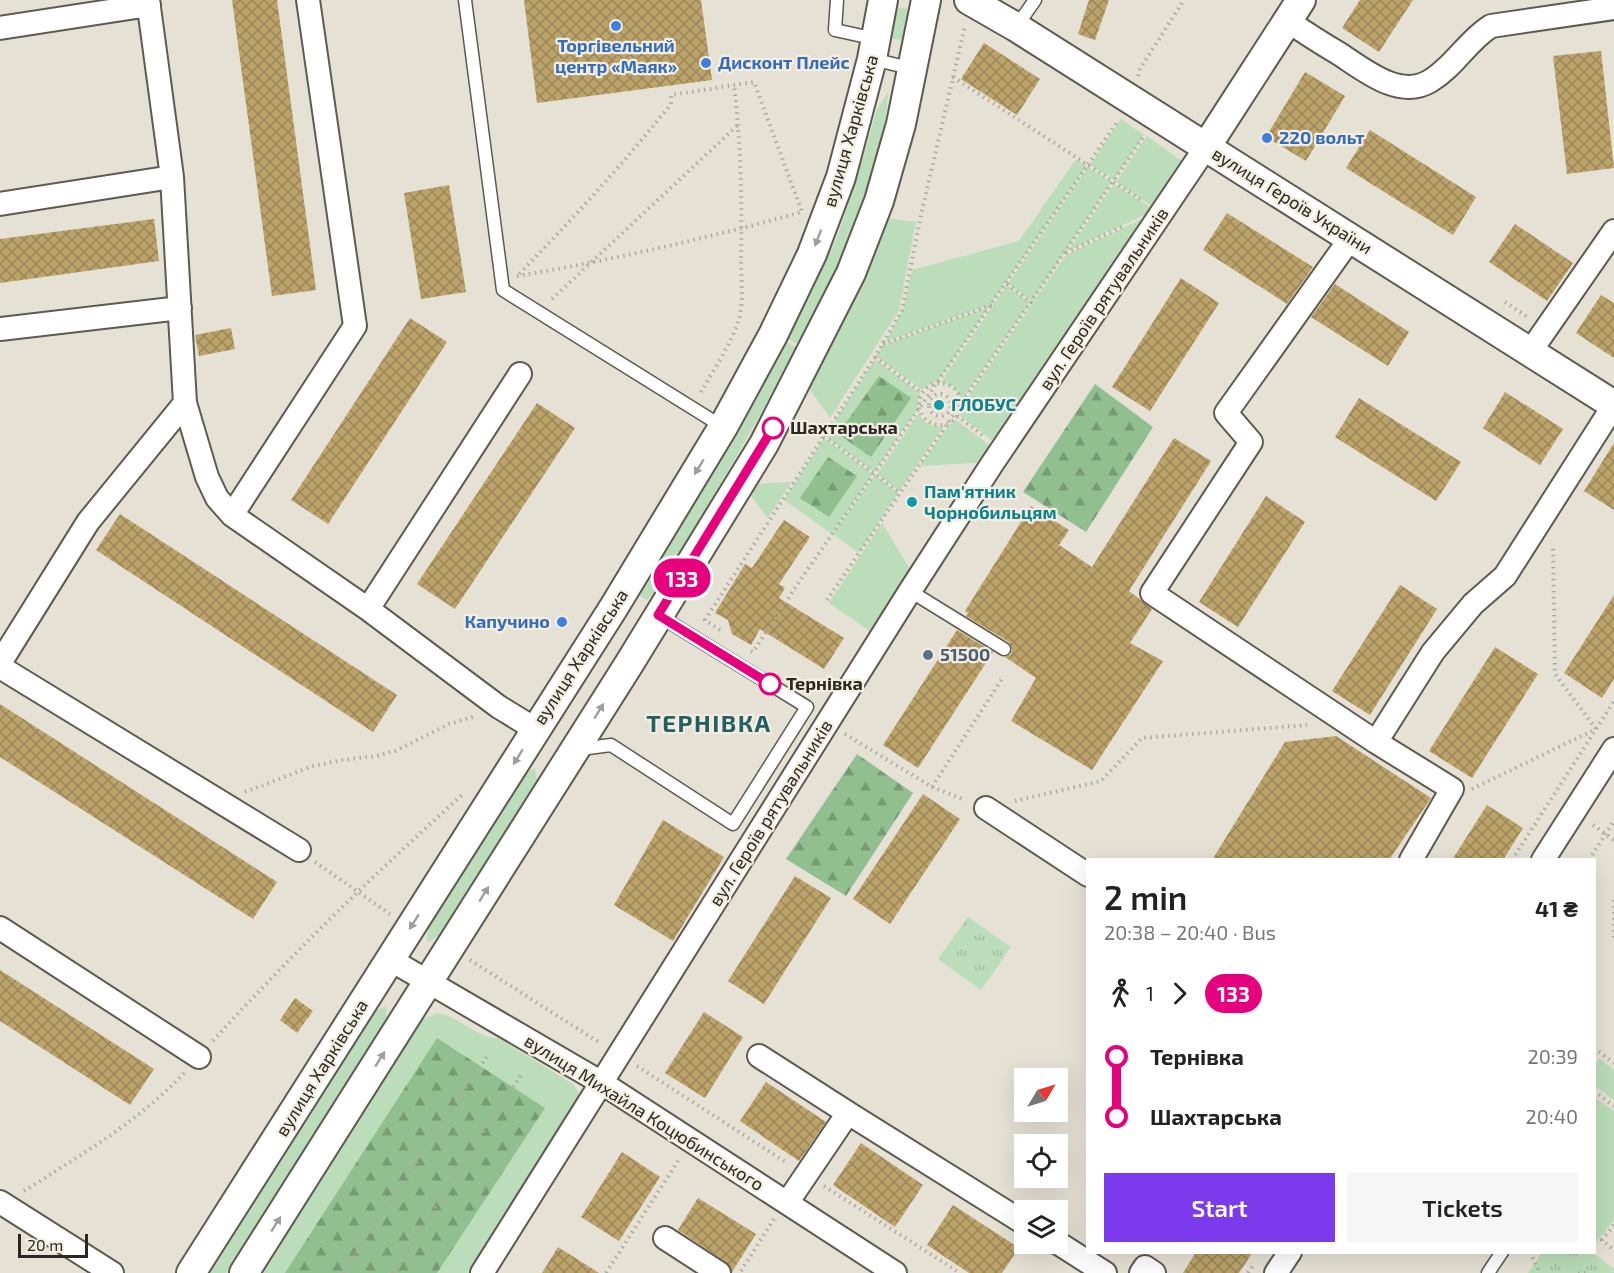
<!DOCTYPE html>
<html lang="en">
<head>
<meta charset="utf-8">
<style>
	:root { --surface:#fff; --page:#f6f6f6; --text:#222; --muted:#767676; --accent:#7c3aed }
	body { margin:0; font-family:"Exo 2",sans-serif; background:var(--page); color:var(--text); height:100vh; display:flex; flex-direction:column; font-size:22px; white-space:nowrap }
	* { box-sizing:border-box; margin:0 }
	p { font-size:20px; color:var(--muted) }
	.icon { flex:none; width:33px; height:33px; fill:none; stroke:currentColor; stroke-width:2; stroke-linecap:round; stroke-linejoin:round }
	.map { position:relative; flex:1; overflow:hidden }
	.details { position:absolute; left:1086px; top:858px; width:510px; height:396px; display:flex; flex-direction:column; background:var(--surface); border-radius:0px; box-shadow:0 6px 24px #0002 }
	.details>* { flex:none }
	.badge { padding:0 12px; border-radius:20px; font-size:21px; line-height:39px }
	.needle { width:39px; rotate:52deg }
	.controls { position:absolute; left:1014px; top:1068px; display:grid; gap:12px }
	.controls a { display:grid; place-items:center; width:54px; height:54px; border-radius:0px; background:var(--surface); box-shadow:0 6px 24px #0002; font-size:30px }
	.scale { position:absolute; left:18px; bottom:15px; width:70px; box-sizing:border-box; padding-left:6px; border:3px solid #2a2824; border-top:0; font-size:16px; line-height:21px; white-space:nowrap; color:#2a2824; -webkit-text-stroke:4px #f4eee2; paint-order:stroke }
	.map>.badge { position:absolute; translate:-50% -50%; box-shadow:0 0 0 3px #fff }
	.legs { display:flex; align-items:center; gap:9px; height:66px; padding:0 18px; font-size:20px }
	.legs p { margin-inline-start:auto }
	.summary { display:flex; align-items:center; justify-content:space-between; height:102px; padding:0 18px }
	h1 { font-size:33px; font-weight:600; line-height:45px }
	.cta { display:flex; gap:12px; margin-top:auto; padding:12px 18px }
	.cta a { flex:1; height:69px; border-radius:0px; background:var(--accent); color:#fff; font-size:24px; font-weight:600; line-height:69px; text-align:center }
	.cta a+a { background:var(--page); color:var(--text) }
	ul { padding:0 18px; list-style:none }
	li { display:flex; align-items:center; gap:21px; height:60px; font-size:22px }
	li i { display:grid; place-items:center; width:9px; height:100%; margin:0 8px; background:currentColor }
	li i::after { content:''; width:15px; height:15px; margin:-8px; border:4px solid; border-radius:50%; background:var(--surface) }
	li p { margin-inline-start:auto }
	li:first-child i { background:linear-gradient(#0000 50%,currentColor 0) }
	li:last-child i { background:linear-gradient(currentColor 50%,#0000 0) }
	.map>svg:first-child { display:block }
	.grass { fill:#bbddb9 }
	.forest { fill:url(#forest-firs) }
	.park { fill:url(#park-tufts) }
	.building { fill:url(#building-cross-hatch) }
	.lines { fill:none; stroke-linecap:round; stroke-linejoin:round }
	.service-casing { stroke:#5f5a50; stroke-width:15 }
	.minor-casing { stroke:#5f5a50; stroke-width:26 }
	.tertiary-casing { stroke:#5f5a50; stroke-width:32 }
	.path { stroke:#ada99f; stroke-width:4; stroke-dasharray:1.5 4.5; stroke-linecap:butt }
	.service { stroke:#fff; stroke-width:12 }
	.minor { stroke:#fff; stroke-width:22 }
	.tertiary { stroke:#fff; stroke-width:28 }
	.oneway { fill:#9f9e9c }
	.line-1-casing { stroke:#fff; stroke-width:14 }
	.line-1 { stroke:#e6007e; stroke-width:9 }
	.shop-dot { fill:#3f7fe0; stroke:#f4eee2; stroke-width:2 }
	.culture-dot { fill:#0f9aa8; stroke:#f4eee2; stroke-width:2 }
	.stop-1-dot { fill:#fff; stroke:#e6007e; stroke-width:3 }
	.service-dot { fill:#5c6f8a; stroke:#f4eee2; stroke-width:2 }
	.labels { text-anchor:middle; stroke-width:4.5; stroke-linejoin:round; paint-order:stroke }
	.shop-label { font-size:18px; font-weight:bold; fill:#366cbe; stroke:#f4eee2; text-anchor:start }
	.street-label { font-size:18px; fill:#2a2824; stroke:#f4eee2 }
	.culture-label { font-size:18px; font-weight:bold; fill:#0d838f; stroke:#f4eee2; text-anchor:start }
	.stop-label { font-size:18px; font-weight:bold; fill:#2a2824; stroke:#f4eee2; text-anchor:start }
	.service-label { font-size:18px; font-weight:bold; fill:#4e5e75; stroke:#f4eee2; text-anchor:start }
	.district-label { font-size:24px; font-weight:bold; letter-spacing:1.5px; fill:#245f62; stroke:#f4eee2 }
</style>
</head>
<body>
<div class="map">
<svg width="1614" height="1273" viewBox="0 0 1614 1273">
	<defs>
		<pattern id="forest-firs" width="22" height="20" patternUnits="userSpaceOnUse" patternTransform="scale(1.5)"><rect width="22" height="20" fill="#92bf90"/><path d="M5 1l3.5 6h-7zM16 11l3.5 6h-7z" fill="#779b75"/></pattern>
		<pattern id="park-tufts" width="24" height="20" patternUnits="userSpaceOnUse" patternTransform="scale(1.5)"><rect width="24" height="20" fill="#bbddb9"/><path d="M3 7l-1-3M5 7V3M7 7l1-3M15 17l-1-3M17 17v-4M19 17l1-3" fill="none" stroke="#a1be9f"/></pattern>
		<pattern id="building-cross-hatch" width="8" height="8" patternUnits="userSpaceOnUse" patternTransform="scale(1.5)"><rect width="8" height="8" fill="#bca36a"/><path d="M0 0l8 8M0 8l8-8" fill="none" stroke="#998557"/></pattern>
	</defs>
	<rect width="100%" height="100%" fill="#e6e1d5"/>
	<path class="grass" d="M896 7 908 9 902 40 891 38Z
		M888 92C887 121 879 149 871 177 853 235 827 291 799 345L788 339 838 235 864 155 877 109Z
		M1121 119 1144 135 1114 180 1090 165Z
		M1147 136 1187 165 1156 209 1116 182Z
		M1076 159 1087 166 991 304 885 342 903 310 912 270 1019 241Z
		M1088 167 1112 182 1032 301 1008 284Z
		M1114 184 1155 210 1068 251Z
		M1157 212 1001 447 959 415 963 404 1066 255Z
		M887 218 916 222 899 310 830 418 809 388 861 286Z
		M1007 285 1030 303 962 400 954 387 941 382Z
		M989 307 938 381 931 383 922 390 876 356 883 345Z
		M786 342 797 348C752 431 705 512 654 593L647 600 640 596 643 586C694 506 741 425 786 342Z
		M875 359 920 393 917 410 874 472 825 436Z
		M919 413C924 424 932 427 944 426L899 491 877 474Z
		M956 420 997 451 990 462 920 466 948 426Z
		M824 438 873 474 832 534 784 500Z
		M875 475 898 493 859 553 833 534Z
		M791 482 768 518 748 492 753 484Z
		M882 523 911 571 870 631 829 603Z
		M535 768 537 781 439 935 427 943 428 928 524 774Z
		M386 1006 387 1018 226 1273H210L375 1011Z
		M437 1013C460 1016 475 1038 498 1038L573 1084 581 1096 580 1102 470 1273H261L416 1027 421 1020Z
		M1599 1058 1614 1070V1100L1595 1086V1065Z
		M1594 1097 1614 1111V1220L1595 1244Z"/>
	<path class="forest" d="M879 376 911 398 871 457 838 434Z
		M1095 384 1153 427 1086 532 1023 492Z
		M828 457 857 476 829 517 800 498Z
		M857 754 913 793 846 896 786 859Z
		M437 1038 545 1108 437 1273H285Z"/>
	<path class="park" d="M968 917 1011 947 981 990 938 959Z
		M1542 1253H1593L1614 1269V1273H1528Z"/>
	<path class="building" d="M232 0H277L316 290 272 296Z
		M524 0H701L712 80 537 103Z
		M1089 0H1109L1095 40 1078 34Z
		M1360 0H1413L1379 52 1342 28Z
		M984 43 1040 79 1017 115 961 79Z
		M1601 51 1614 168 1567 174 1553 56Z
		M1305 72 1345 96 1306 161 1266 137Z
		M1370 130 1476 197 1453 235 1346 168Z
		M449 185 466 292 421 299 404 193Z
		M1227 213 1313 267 1287 304 1203 250Z
		M154 219 159 261 0 283V239Z
		M1515 224 1573 263 1547 301 1489 262Z
		M1181 278 1219 303 1150 411 1112 387Z
		M1335 284 1409 332 1388 366 1311 317Z
		M1601 295 1614 303V358L1576 333Z
		M410 318 447 342 328 524 291 500Z
		M231 328 235 349 199 356 195 335Z
		M1505 392 1563 429 1540 465 1483 428Z
		M1359 398 1461 462 1436 501 1335 437Z
		M537 403 575 428 455 609 417 584Z
		M1174 438 1211 461 1129 591 1152 609 1130 643 1163 661 1092 770 1011 721 1036 678 1005 657 1011 654 1012 650 1009 642 966 616 968 613 965 611 1031 506 1069 530 1059 545 1092 567Z
		M1614 443V510L1584 491Z
		M1266 496 1305 522 1238 627 1199 602Z
		M120 514 397 695 373 732 96 550Z
		M784 520 810 537 779 584 785 588 779 598 844 638 824 669 760 629 751 645 732 634 728 620 715 613 745 564 752 568Z
		M1400 585 1437 609 1370 715 1332 691Z
		M1614 595V679L1602 698 1564 673Z
		M957 630 993 652 918 768 883 745Z
		M1495 647 1538 674 1472 778 1429 751Z
		M0 704 277 882 253 919 0 757Z
		M1336 736 1431 798 1389 860H1212L1285 742Z
		M923 794 960 819 890 924 853 899Z
		M1487 805 1523 828 1503 860H1452Z
		M663 820 724 857 673 941 614 905Z
		M795 876 831 898 764 1004 728 981Z
		M0 970 154 1069 130 1105 0 1021Z
		M295 998 313 1011 297 1033 280 1020Z
		M704 1012 743 1037 705 1098 665 1073Z
		M766 1082 826 1122 799 1161 740 1121Z
		M861 1143 923 1185 895 1227 833 1185Z
		M622 1152 660 1177 619 1241 581 1217Z
		M698 1198 756 1234 732 1272 726 1262 678 1230Z
		M953 1205 1019 1248 1002 1273H969L927 1245Z
		M558 1247 599 1273H542Z
		M1196 1252H1253L1239 1273H1183Z"/>
	<g class="lines">
		<g class="service-casing">
			<path id="service" d="M465 0 503 290 723 427
				M837 0 835 30 876 39
				M1016 27 1035 0
				M872 59 914 69
				M910 591 1004 649
				M577 751 588 748 611 745 733 824 807 707 658 615
				M1488 1273 1502 1252"/>
		</g>
		<g class="minor-casing">
			<path id="minor" d="M148 0 172 177 185 403 207 477 217 498 232 515 368 609 499 707 535 729
				M1288 21C1304 32 1321 43 1338 53 1363 69 1399 100 1430 81 1454 67 1467 41 1491 26L1614 8
				M0 28 149 5
				M0 204 172 177
				M1350 239 1226 413 1251 442 1152 593 1376 742 1433 652 1473 604 1505 576 1614 405
				M0 329 180 308
				M1530 352 1614 231
				M232 515 355 326 308 0
				M368 609 520 374
				M0 663 88 522 185 403
				M0 667 299 850
				M1376 742 1452 789 1411 860
				M986 808 1088 875
				M1543 860 1614 749
				M0 928 199 1057
				M391 960 602 1083 895 1273
				M759 1056 848 1113
				M0 1202 112 1273
				M787 1203 848 1113 1024 1223
				M665 1238 719 1273
				M1058 1243 1105 1273
				M482 1273 910 591 992 464 1206 147
				M1141 1273 1145 1267 1154 1273
				M1276 1273 1290 1252"/>
		</g>
		<g class="tertiary-casing">
			<path id="tertiary" d="M969 0 1016 27 1614 405
				M1206 147 1301 0
				M191 1273 614 607 723 427 773 335 812 254 841 177 872 59 883 0
				M244 1273 629 664 764 444 851 273 879 201 901 124 926 0"/>
		</g>
		<path class="path" d="M1138 76 1140 69 1184 0
			M953 77 1143 201
			M1066 253 1124 226
			M517 276C613 260 708 238 802 212L754 82 671 95V104C623 164 572 220 518 275
			M1007 284 1032 303
			M552 299 739 124
			M1505 302 1529 318
			M883 344 992 305
			M875 357 922 393
			M919 404a21 21 0 1 1 42 0a21 21 0 1 1-42 0Z
			M701 392C714 369 731 345 739 319 744 301 741 278 741 259 742 201 741 143 734 85
			M929 405a11 11 0 1 1 22 0a11 11 0 1 1-22 0Z
			M957 416 985 437
			M824 436 900 493
			M827 600 1144 136
			M720 630 705 620 875 357 902 310 921 215 965 26
			M751 651 753 652 799 582 1118 121
			M845 734 932 787 1002 679
			M932 787 965 800
			M1472 789 1596 729 1555 674 1553 545
			M245 792 313 766 342 760 377 756 395 751 449 724 476 716
			M1015 801 1101 781 1142 738 1307 725
			M1593 825 1614 840
			M1512 860 1614 701
			M1589 860 1614 821
			M315 862 390 914
			M1614 900V942
			M470 960 600 1043
			M213 1041C291 954 375 874 462 795
			M1594 1048 1614 1063
			M637 1066 787 1163
			M1594 1091 1614 1106
			M824 1186 960 1273
			M24 1191C81 1155 138 1122 184 1073
			M1614 1225 1602 1240 1614 1250
			M1530 1252 1540 1273
			M741 1271 774 1219
			M343 1273 489 1053
			M392 1273 523 1072
			M606 1273 680 1158
			M1248 1273 1254 1264
			M1578 1273H1589"/>
		<use href="#service" class="service"/>
		<use href="#minor" class="minor"/>
		<use href="#tertiary" class="tertiary"/>
	</g>
	<defs><path id="oneway-solid" d="M-6-.8H1V-3.2L6.5 0L1 3.2V.8H-6Z" transform="scale(1.5)"/></defs>
	<g class="oneway">
		<use href="#oneway-solid" transform="translate(818 238) rotate(111)"/>
		<use href="#oneway-solid" transform="translate(699 467) rotate(121)"/>
		<use href="#oneway-solid" transform="translate(599 711) rotate(-58)"/>
		<use href="#oneway-solid" transform="translate(518 757) rotate(122)"/>
		<use href="#oneway-solid" transform="translate(484 894) rotate(-58)"/>
		<use href="#oneway-solid" transform="translate(414 922) rotate(122)"/>
		<use href="#oneway-solid" transform="translate(380 1059) rotate(-58)"/>
		<use href="#oneway-solid" transform="translate(276 1224) rotate(-58)"/>
	</g>
	<g class="lines">
		<g class="line-1-casing">
			<path id="line-1" d="M770 684 658 615 773 428"/>
		</g>
		<use href="#line-1" class="line-1"/>
	</g>
	<g class="shop-dot">
		<circle cx="616" cy="26" r="6"/>
		<circle cx="706" cy="63" r="6"/>
		<circle cx="1267" cy="138" r="6"/>
		<circle cx="562" cy="622" r="6"/>
	</g>
	<g class="culture-dot">
		<circle cx="939" cy="405" r="6"/>
		<circle cx="912" cy="502" r="6"/>
	</g>
	<g class="stop-1-dot">
		<circle cx="773" cy="428" r="10"/>
		<circle cx="770" cy="684" r="10"/>
	</g>
	<circle class="service-dot" cx="928" cy="655" r="6"/>
	<g class="labels">
		<g class="shop-label">
			<text x="616" y="52" text-anchor="middle">Торгівельний<tspan x="616" dy="21">центр «Маяк»</tspan></text>
			<text x="718" y="69">Дисконт Плейс</text>
			<text x="1279" y="144">220 вольт</text>
			<text x="550" y="628" text-anchor="end">Капучино</text>
		</g>
		<g class="street-label">
			<text transform="translate(851 131) rotate(-74)" y="6">вулиця Харківська</text>
			<text transform="translate(1292 201) rotate(32)" y="6">вулиця Героїв України</text>
			<text transform="translate(1104 299) rotate(-56)" y="6">вул. Героїв рятувальників</text>
			<text transform="translate(581 657) rotate(-57)" y="6">вулиця Харківська</text>
			<text transform="translate(771 813) rotate(-58)" y="6">вул. Героїв рятувальників</text>
			<text transform="translate(322 1068) rotate(-58)" y="6">вулиця Харківська</text>
			<text transform="translate(644 1113) rotate(32)" y="6">вулиця Михайла Коцюбинського</text>
		</g>
		<g class="culture-label">
			<text x="951" y="411">ГЛОБУС</text>
			<text x="924" y="498">Пам'ятник<tspan x="924" dy="21">Чорнобильцям</tspan></text>
		</g>
		<g class="stop-label">
			<text x="790" y="434">Шахтарська</text>
			<text x="786" y="690">Тернівка</text>
		</g>
		<g class="service-label">
			<text x="940" y="661">51500</text>
		</g>
		<g class="district-label">
			<text x="709" y="732">ТЕРНІВКА</text>
		</g>
	</g>
</svg>
<div class="controls">
<a><svg class="needle" viewBox="-14 -14 28 28"><path d="M0-13l5 13h-10z" fill="#e53935"/><path d="M0 13l5-13h-10z" fill="#767676"/></svg></a>
<a><svg class="icon" aria-label="locate" viewBox="0 0 24 24"><circle cx="12" cy="12" r="6"/><path d="M12 2v4M12 18v4M2 12h4M18 12h4"/></svg></a>
<a><svg class="icon" aria-label="layers" viewBox="0 0 24 24"><path d="M12 4l9 5-9 5-9-5zM3 14l9 5 9-5"/></svg></a>
</div>
<div class="scale">20 m</div>
<b class="badge" style="left:682px;top:578px;background:#e6007e;color:#fff">133</b>
<section class="details">
<div class="summary"><div><h1>2 min</h1><p>20:38 – 20:40 · Bus</p></div><b>41 ₴</b></div>
<div class="legs"><svg class="icon" aria-label="walk" viewBox="0 0 24 24"><circle cx="13" cy="4" r="2"/><path d="M13 8l-2 6 4 7M11 14l-3 7M7 12l3-4h3l4 4"/></svg>1<svg class="icon" aria-label="forward" viewBox="0 0 24 24"><path d="M9 5l7 7-7 7"/></svg><b class="badge" style="background:#e6007e;color:#fff">133</b></div>
<ul>
<li><i style="color:#e6007e"></i><b>Тернівка</b><p>20:39</p></li>
<li><i style="color:#e6007e"></i><b>Шахтарська</b><p>20:40</p></li>
</ul>
<div class="cta"><a>Start</a><a>Tickets</a></div>
</section>
</div>
</body>
</html>
